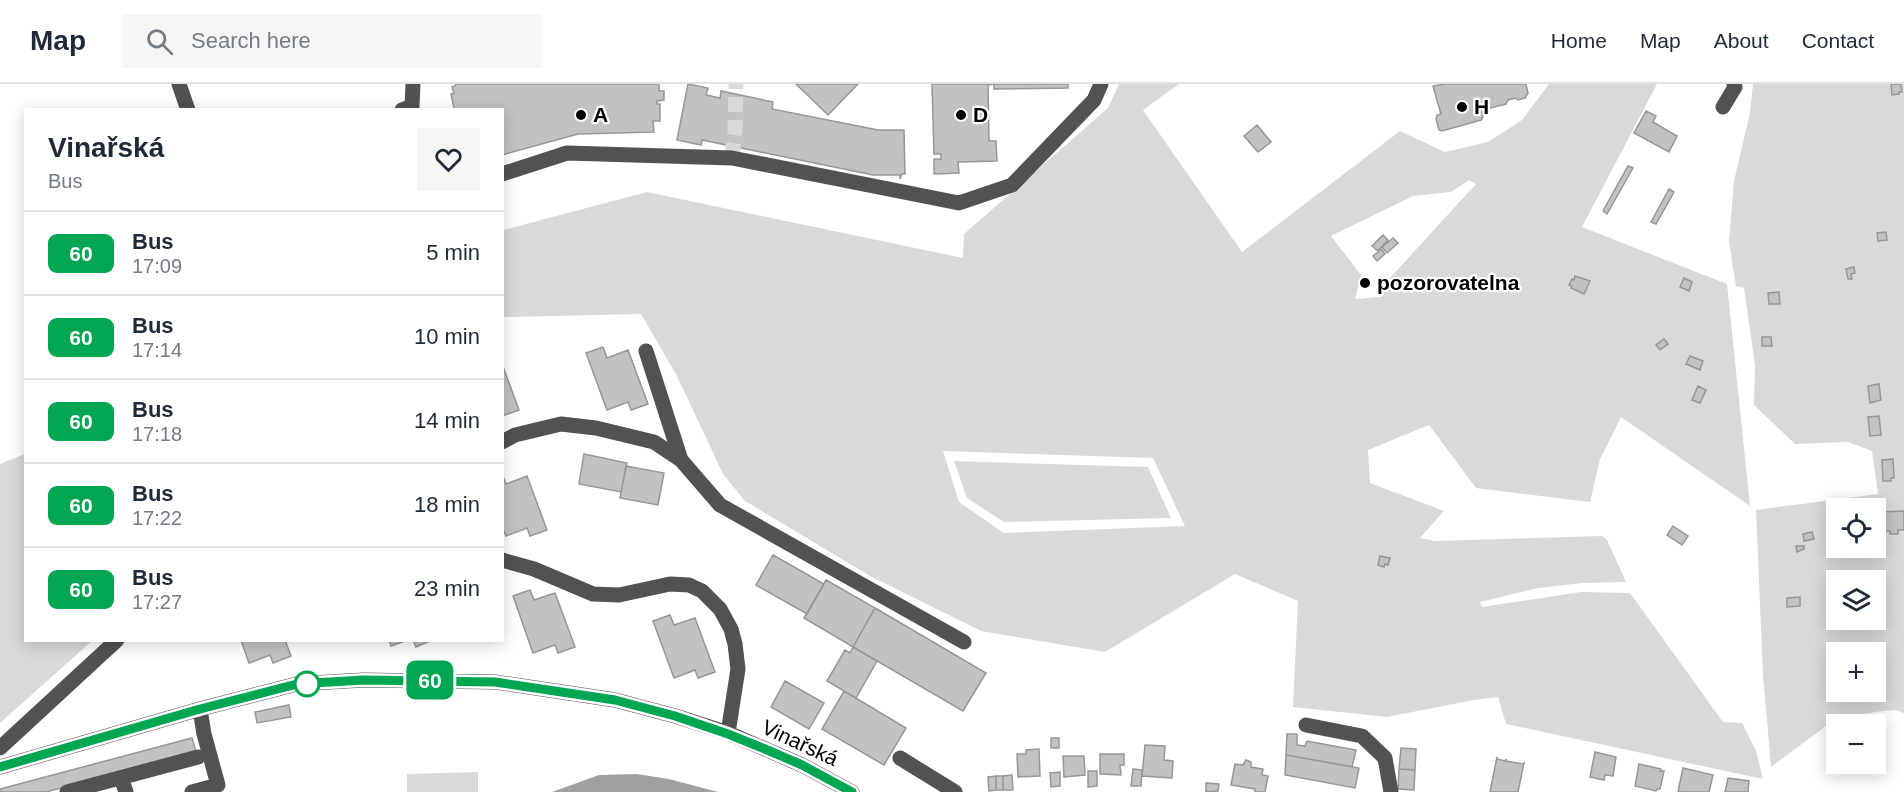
<!DOCTYPE html>
<html lang="en">
<head>
<meta charset="utf-8">
<style>
	:root { --surface:#fff; --page:#f6f6f7; --text:#1f2937; --muted:#747a83; --line:#e0e1e3 }
	body { margin:0; font-family:Helvetica,sans-serif; background:var(--page); color:var(--text); height:100vh; display:flex; flex-direction:column; font-size:22px; white-space:nowrap }
	* { box-sizing:border-box; margin:0 }
	p { font-size:20px; color:var(--muted) }
	.icon { flex:none; width:33px; height:33px; fill:none; stroke:currentColor; stroke-width:2; stroke-linecap:round; stroke-linejoin:round }
	.map { position:relative; flex:1; overflow:hidden }
	.details { position:absolute; left:24px; top:24px; width:480px; height:534px; display:flex; flex-direction:column; background:var(--surface); border-radius:0px; box-shadow:0 3px 15px #0003 }
	.details>* { flex:none }
	.badge { padding:0 12px; border-radius:9px; font-size:21px; line-height:39px }
	.tools { position:absolute; left:1826px; top:414px; display:grid; gap:12px }
	.tools a { display:grid; place-items:center; width:60px; height:60px; border-radius:0px; background:var(--surface); box-shadow:0 3px 15px #0003; font-size:30px }
	.map>.badge { position:absolute; translate:-50% -50%; box-shadow:0 0 0 3px #fff }
	.round { display:grid; place-items:center; flex:none; width:63px; height:63px; border-radius:0px; background:var(--page) }
	.summary { display:flex; align-items:center; justify-content:space-between; height:102px; padding:0 24px }
	h1 { font-size:28px; font-weight:600; line-height:45px }
	ul { padding:0; list-style:none }
	li { display:flex; align-items:center; gap:18px; height:84px; padding:0 24px; border-top:2px solid var(--line) }
	li div { flex:1 }
	li b { display:block; font-size:22px }
	li em { font-style:normal }
	li .badge { min-width:66px; font-weight:700; text-align:center }
	header { display:flex; align-items:center; gap:36px; box-sizing:border-box; height:84px; padding:0 30px; background:var(--surface); border-bottom:2px solid var(--line) }
	header strong { font-size:28px }
	nav { display:flex; gap:33px; margin-inline-start:auto; font-size:21px }
	.search { width:420px; height:54px; background:var(--page); display:flex; align-items:center; gap:15px; box-sizing:border-box; padding:0 21px; border-radius:0px; color:var(--muted); font-size:22px }
	.map>svg:first-child { display:block }
	.green { fill:#d9d9d9; fill-rule:evenodd }
	.water { fill:#a0a0a0 }
	.building { fill:#c2c2c2; stroke:#969696; stroke-width:1.5 }
	.lines { fill:none; stroke-linecap:round; stroke-linejoin:round }
	.minor-tunnel { stroke:#d9d9d9; stroke-width:15; stroke-dasharray:15 8; stroke-linecap:butt }
	.minor { stroke:#525252; stroke-width:15 }
	.line-casing { stroke:#fff; stroke-width:14 }
	.line { stroke:#00a651; stroke-width:9 }
	.poi-dot { fill:#000; stroke:#fff; stroke-width:2 }
	.stop-dot { fill:#fff; stroke:#00a651; stroke-width:3 }
	.labels { text-anchor:middle; stroke-width:4.5; stroke-linejoin:round; paint-order:stroke }
	.poi-label { font-size:21px; font-weight:bold; fill:#000; stroke:#fff; text-anchor:start }
	.street-label { font-size:21px; fill:#000; stroke:#fff }
</style>
</head>
<body>
<header>
<strong>Map</strong>
<div class="search"><svg class="icon" aria-label="search" viewBox="0 0 24 24"><circle cx="10" cy="10" r="6"/><path d="M15 15l6 6"/></svg>Search here</div>
<nav><a>Home</a><a>Map</a><a>About</a><a>Contact</a></nav>
</header>
<div class="map">
<svg width="1904" height="708" viewBox="0 0 1904 708">
	<rect width="100%" height="100%" fill="#fff"/>
	<path class="green" d="M1119 0H1179L1143 26 1242 168 1400 47 1445 68 1488 58 1522 36 1549 0H1657L1582 143 1727 200 1750 422 1621 333 1600 375 1590 418 1476 404 1429 341 1368 366 1370 399 1444 427 1420 454 1435 457 1602 452 1607 456 1626 498 1582 499 1538 504 1480 518 1482 523 1581 508 1630 509 1723 638 1742 639 1756 667 1763 695 1506 640 1498 613 1474 616 1387 633 1293 623 1298 517 1235 490 1105 568 981 547 870 492 745 417 723 390 677 292 641 230 503 233V146L647 108 963 174 964 150 1108 24ZM1469 96 1476 100 1389 195 1381 213 1355 215 1361 191 1331 152 1413 112 1451 108ZM943 367 1153 374 1185 442 1004 449 959 418Z
		M1753 0H1904V629L1895 626 1874 628 1826 642 1771 683 1763 591 1756 426 1878 410 1872 367 1848 358 1795 360 1754 321 1755 281 1744 204 1736 202 1729 158 1734 97 1750 29ZM1836 424H1875V464H1836ZM1836 496H1875V536H1836ZM1836 568H1875V608H1836Z
		M25 370 26 556 92 557 0 639V380Z
		M954 377 1148 383 1171 434 1004 438 967 414Z
		M478 688V708H407V690Z"/>
	<path class="water" d="M637 690 669 695 718 708H552L599 691Z"/>
	<path class="building" d="M456 0H659V7H664V16L657 17V20H660V37H653L654 48 578 50 502 71V26H450L454 24 451 10 454 9 452 3 455 2Z
		M688 0 708 4 706 11 720 14 721 7 773 18 772 25 878 46H904L905 90H902L900 95V91H873L702 56 701 61 677 56Z
		M796 0H858L828 31Z
		M932 0H1068V4L994 5V0L988 1 989 57H996L997 77 958 78 959 89 934 90V75H941V70H934Z
		M1445 0H1526L1528 9 1525 14 1518 16 1515 14 1508 16 1506 20 1490 24 1488 22 1481 24 1483 33 1481 36 1442 47 1439 46 1436 35 1437 31 1441 30 1433 2Z
		M1891 0H1901L1902 8H1899V10L1892 11Z
		M1646 27 1656 32 1653 38 1677 52 1669 68 1634 49Z
		M1257 41 1271 58 1258 68 1244 52Z
		M1628 82 1633 84 1607 130 1603 127Z
		M1669 105 1674 108 1656 140 1651 138Z
		M1886 148 1887 156 1878 157 1877 149Z
		M1383 151 1388 156 1378 167 1372 162Z
		M1393 154 1398 159 1387 169 1382 163Z
		M1381 165 1385 170 1377 177 1373 172Z
		M1854 183 1855 189 1851 190 1852 195H1848L1846 185Z
		M1575 192 1590 197 1584 210 1571 204 1572 202 1569 201 1572 195 1574 196Z
		M1684 194 1692 198 1689 207 1680 203Z
		M1366 195 1369 198 1368 202 1363 203 1361 201 1362 197Z
		M1779 208 1780 220H1769L1768 209Z
		M1762 253H1771L1772 262H1762Z
		M1664 255 1668 260 1660 266 1656 261Z
		M603 263 607 274 628 266 648 320 631 326 628 318 607 326 586 269Z
		M1690 272 1703 277 1700 286 1686 280Z
		M502 280 519 326 502 332Z
		M1879 300 1881 316 1870 319 1868 302Z
		M1698 302 1706 306 1700 319 1692 316Z
		M1879 332 1881 351 1870 352 1868 333Z
		M584 370 627 379 621 408 579 400Z
		M1893 375 1894 394H1891V397H1883L1882 376Z
		M626 382 664 389 658 421 620 414Z
		M502 390 506 400 527 392 547 446 530 452 527 444 506 452 502 443Z
		M1904 427V446H1898V450H1890V447H1883L1882 428Z
		M1673 442 1688 452 1682 461 1667 451Z
		M1812 448 1814 455 1804 457 1803 450Z
		M1796 462H1804V465L1797 468Z
		M773 471 824 500 807 530 756 501Z
		M1380 472 1390 474 1388 481 1385 480 1384 483 1378 481Z
		M826 496 875 524 853 563 804 534Z
		M530 506 534 516 555 509 575 563 558 569 555 561 533 569 513 512Z
		M1800 513V522L1787 523V514Z
		M875 524 986 589 963 627 853 563Z
		M670 531 674 541 695 534 715 588 698 594 695 586 674 594 653 537Z
		M241 556H285L291 572 273 579 270 571 249 579Z
		M389 556H408L391 562Z
		M413 556H432L416 563Z
		M853 563 877 577 856 614 827 597 845 566 850 569Z
		M785 597 824 619 809 645 771 623Z
		M844 607 906 644 884 681 822 645Z
		M289 621 291 633 257 639 255 628Z
		M1287 650H1297V661L1305 662 1307 657 1356 666 1352 683 1286 671Z
		M192 654 196 668 46 708H0V705Z
		M1051 654H1059V664H1051Z
		M1145 661 1165 662 1164 676 1173 677 1172 694 1142 692Z
		M1401 664 1416 665 1415 686 1399 685Z
		M1039 665 1040 692 1018 693 1017 670H1026V666Z
		M1595 668 1616 673 1613 692 1605 691 1604 696 1590 693Z
		M1100 670H1124V681H1120L1121 691 1100 690Z
		M1286 671 1359 684 1355 704 1285 691Z
		M1063 672H1084L1085 691 1064 693Z
		M1497 673V675L1505 677 1506 675V677L1523 680 1524 679 1518 708H1490Z
		M1246 676 1251 678V683L1263 685 1262 691 1268 692 1265 708H1255V705L1231 701 1235 680 1243 681Z
		M1639 680 1661 685 1660 687H1664L1660 705H1657L1656 707 1635 702Z
		M1683 684 1713 691 1709 708H1678Z
		M1133 685 1142 686 1141 702H1131Z
		M1399 685 1415 686 1414 706 1398 705Z
		M1088 687H1097V702L1088 703Z
		M1060 688V702L1051 703 1050 689Z
		M1012 691 1013 706H1003V692Z
		M996 692H1003V706H996Z
		M996 692V706L989 707 988 693Z
		M1728 694 1749 697 1748 708H1725Z
		M1206 699 1219 700 1218 707 1206 708Z"/>
	<g class="lines">
		<path class="minor-tunnel" d="M732 74 735 46 736 0"/>
		<path class="minor" d="M179 0 188 26
			M1723 23 1735 3 1734 0
			M402 26 412 22 413 0
			M502 90 567 69 732 74 959 119 1012 101 1094 16 1101 0
			M646 267 681 376
			M502 358 515 351 561 340 596 344 654 358 681 376 720 421 964 558
			M502 476 534 485 593 510 619 511 670 500 689 501 702 507 720 525 731 545 735 560 738 585 728 649
			M1306 641 1362 652 1385 674 1391 708
			M0 664 117 556
			M900 674 955 708
			M0 683 200 625 297 600 363 596 495 598 615 616 675 632 728 649 802 681 852 708
			M121 694 126 708
			M67 708 198 673
			M192 708 218 701 204 650 200 625"/>
	</g>
	<g class="lines">
		<g class="line-casing">
			<path id="line" d="M0 683 200 625 297 600 363 596 495 598 615 616 675 632 728 650 765 665 802 681 852 708"/>
		</g>
		<use href="#line" class="line"/>
	</g>
	<g class="poi-dot">
		<circle cx="1462" cy="23" r="6"/>
		<circle cx="581" cy="31" r="6"/>
		<circle cx="961" cy="31" r="6"/>
		<circle cx="1365" cy="199" r="6"/>
	</g>
	<circle class="stop-dot" cx="307" cy="600" r="12"/>
	<g class="labels">
		<g class="poi-label">
			<text x="1474" y="30">H</text>
			<text x="593" y="38">A</text>
			<text x="973" y="38">D</text>
			<text x="1377" y="206">pozorovatelna</text>
		</g>
		<g class="street-label">
			<text transform="translate(800 659) rotate(25)" y="7">Vinařská</text>
		</g>
	</g>
</svg>
<div class="tools">
<a><svg class="icon" aria-label="locate" viewBox="0 0 24 24"><circle cx="12" cy="12" r="6"/><path d="M12 2v4M12 18v4M2 12h4M18 12h4"/></svg></a>
<a><svg class="icon" aria-label="layers" viewBox="0 0 24 24"><path d="M12 4l9 5-9 5-9-5zM3 14l9 5 9-5"/></svg></a>
<a>+</a>
<a>−</a>
</div>
<b class="badge" style="left:430px;top:596px;background:#00a651;color:#fff">60</b>
<section class="details">
<div class="summary"><div><h1>Vinařská</h1><p>Bus</p></div><a class="round"><svg class="icon" aria-label="heart" viewBox="0 0 24 24"><path d="M12 20l-8-8c-3-5 5-10 8-4 3-6 11-1 8 4z"/></svg></a></div>
<ul>
<li><span class="badge" style="background:#00a651;color:#fff">60</span><div><b>Bus</b><p>17:09</p></div><em>5 min</em></li>
<li><span class="badge" style="background:#00a651;color:#fff">60</span><div><b>Bus</b><p>17:14</p></div><em>10 min</em></li>
<li><span class="badge" style="background:#00a651;color:#fff">60</span><div><b>Bus</b><p>17:18</p></div><em>14 min</em></li>
<li><span class="badge" style="background:#00a651;color:#fff">60</span><div><b>Bus</b><p>17:22</p></div><em>18 min</em></li>
<li><span class="badge" style="background:#00a651;color:#fff">60</span><div><b>Bus</b><p>17:27</p></div><em>23 min</em></li>
</ul>
</section>
</div>
</body>
</html>
